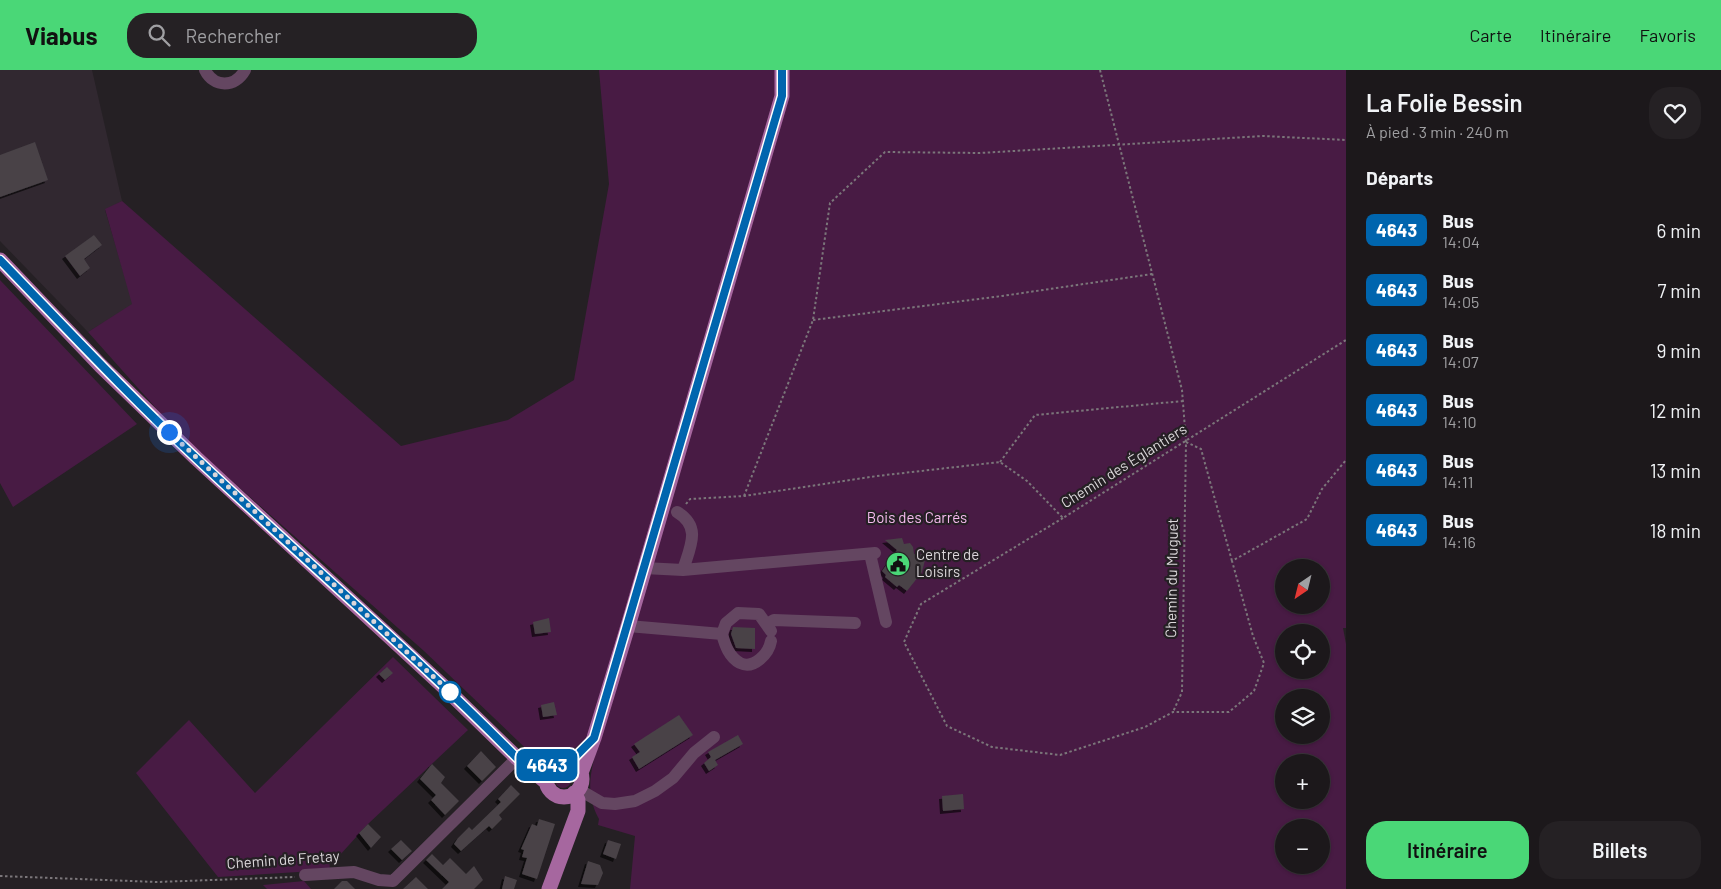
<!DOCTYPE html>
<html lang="fr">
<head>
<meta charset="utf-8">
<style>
	:root { --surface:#1c181b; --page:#252124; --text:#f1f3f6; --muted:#a0a0a3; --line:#3a373a; --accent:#4ad777 }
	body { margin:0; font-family:Barlow,sans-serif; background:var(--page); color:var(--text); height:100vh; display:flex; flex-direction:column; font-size:19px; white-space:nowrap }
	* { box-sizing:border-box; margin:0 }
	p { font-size:16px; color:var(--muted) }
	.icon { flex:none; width:28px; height:28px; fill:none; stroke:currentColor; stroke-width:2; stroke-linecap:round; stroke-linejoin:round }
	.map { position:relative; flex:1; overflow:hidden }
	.panel { display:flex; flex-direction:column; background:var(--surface); width:375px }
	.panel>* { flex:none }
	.badge { padding:0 10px; border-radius:8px; font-size:18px; line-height:32px }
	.needle { width:32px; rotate:215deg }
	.tools { position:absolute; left:1275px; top:489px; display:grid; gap:10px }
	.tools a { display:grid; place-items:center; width:55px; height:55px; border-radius:50%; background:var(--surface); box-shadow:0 1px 4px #0004,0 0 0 1px var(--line); font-size:25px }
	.you { position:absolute; width:25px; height:25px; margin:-12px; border:4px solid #fff; border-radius:50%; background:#1a73e8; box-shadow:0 0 0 8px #1a73e833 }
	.map>.badge { position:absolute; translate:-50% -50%; box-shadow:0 0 0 2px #fff }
	h2 { padding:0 20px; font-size:19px; line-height:45px }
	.round { display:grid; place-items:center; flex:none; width:52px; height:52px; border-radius:20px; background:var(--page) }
	.overview { display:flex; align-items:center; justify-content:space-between; height:85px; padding:0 20px }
	h1 { font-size:24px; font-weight:600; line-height:38px }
	.action { display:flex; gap:10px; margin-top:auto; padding:10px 20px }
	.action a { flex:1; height:58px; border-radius:20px; background:var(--accent); color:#111; font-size:20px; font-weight:600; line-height:58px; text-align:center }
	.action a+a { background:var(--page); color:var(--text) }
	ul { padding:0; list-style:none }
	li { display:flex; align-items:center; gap:15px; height:60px; padding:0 20px }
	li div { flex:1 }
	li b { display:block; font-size:19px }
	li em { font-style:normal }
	li .badge { min-width:55px; font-weight:700; text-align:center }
	header { display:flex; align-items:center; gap:30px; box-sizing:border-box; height:70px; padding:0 25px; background:var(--accent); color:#111 }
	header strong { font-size:24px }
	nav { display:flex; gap:28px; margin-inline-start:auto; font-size:18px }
	.search { width:350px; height:45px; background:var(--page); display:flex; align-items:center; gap:12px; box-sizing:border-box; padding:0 18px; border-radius:20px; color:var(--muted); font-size:19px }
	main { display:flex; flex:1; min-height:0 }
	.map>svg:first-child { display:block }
	.built { fill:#312830 }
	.green { fill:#481b44; fill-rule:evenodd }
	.building { fill:#484247; filter:url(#shadow) }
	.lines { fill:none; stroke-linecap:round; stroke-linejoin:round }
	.path { stroke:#7b767a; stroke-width:2; stroke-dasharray:2.5 2.5; stroke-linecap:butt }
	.minor { stroke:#644661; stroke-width:12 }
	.major { stroke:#a6679f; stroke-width:15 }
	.line-casing { stroke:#fff; stroke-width:11 }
	.line { stroke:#0065ae; stroke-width:8 }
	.walk { stroke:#dbd7da; stroke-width:5; stroke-dasharray:0 9 }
	.stop-dot { fill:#fff; stroke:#0065ae; stroke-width:2.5 }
	.labels { text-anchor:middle; stroke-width:4.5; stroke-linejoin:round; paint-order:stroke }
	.street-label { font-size:15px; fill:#dbd7da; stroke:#252024 }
	.park-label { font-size:15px; fill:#f6bbef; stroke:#252024 }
	.poi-label { font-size:15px; fill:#dbd7da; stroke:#252024; text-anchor:start }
</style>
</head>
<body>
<header>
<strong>Viabus</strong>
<div class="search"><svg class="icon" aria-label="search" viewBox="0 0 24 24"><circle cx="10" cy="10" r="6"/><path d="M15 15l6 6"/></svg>Rechercher</div>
<nav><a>Carte</a><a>Itinéraire</a><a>Favoris</a></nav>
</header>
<main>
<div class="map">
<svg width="1346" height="819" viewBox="0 0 1346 819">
	<defs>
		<filter id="shadow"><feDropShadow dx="-3" dy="3" stdDeviation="0" flood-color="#0009"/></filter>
	</defs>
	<rect width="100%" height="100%" fill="#252024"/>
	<path class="built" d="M0 0H92L122 131 105 140 133 234 88 262 0 171Z"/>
	<path class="green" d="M599 0H1346V558H1343L1346 574V819H630L635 766 598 755 599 749C584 722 591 699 599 671L588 666C575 682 559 687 540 692L424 581 179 364 88 262 132 234 105 139 122 131 401 376 508 350 574 310 609 114ZM1284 498H1321V535H1284ZM1284 562H1321V600H1284ZM1284 628H1321V665H1284ZM1284 692H1321V730H1284ZM1284 758H1321V795H1284Z
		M0 210 137 354 13 437 0 413Z
		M393 587 468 660 368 754 339 786 329 787 330 800 218 807 136 703 189 650 255 723Z
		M555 710a8 8 0 1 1 16 0a8 8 0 1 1-16 0Z
		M304 811 311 819H267L263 815Z"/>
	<path class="building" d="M35 72 48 110 0 127V85Z
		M94 165 102 175 84 189 90 198 80 206 65 186Z
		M902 468 904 474 910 473 913 477 914 484H922L926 486 922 502 907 521 899 515 897 517 885 507 886 505 882 501 897 480 885 470Z
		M549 548 551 562 535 564 533 552Z
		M733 557 755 558V579L736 578 731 564Z
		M387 597 393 603 385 610 379 604Z
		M554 632 557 645 543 647 541 635Z
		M679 645 693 665 639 699 632 687 640 682 634 674Z
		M738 665 743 674 715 690 718 695 709 701 704 693 711 687 708 682Z
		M481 681 496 697 482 711 467 696Z
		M432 694 445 707 441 713 459 731 445 745 431 730 436 725 420 709Z
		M511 715 520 724 499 745 502 749 492 759 489 756 461 781 454 774 458 768 469 757 472 760 501 732 498 729Z
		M963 724 964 739 943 741 942 726Z
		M539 749 555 754 537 809 522 804 527 788 522 787 524 780 521 779 532 754 537 756Z
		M368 754 381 767 371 778 359 763Z
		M401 770 412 781 402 790 391 779Z
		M608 770 621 774 616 789 603 784Z
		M432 784 443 795 450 788 466 804 474 796 483 810 474 819H442L449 812 426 790Z
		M588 791 600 795 603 803 598 815 581 814Z
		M505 806 517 810 514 819H502Z
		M416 807 428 819H403Z
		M342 811H347L355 819H334Z"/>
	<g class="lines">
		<path class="path" d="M1100 0 1182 320 1186 372 1182 622 1173 642
			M813 250 1002 226 1152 204
			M1186 372 1201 379 1232 491
			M1000 392 1035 345 1183 331
			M744 426 813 250 830 133 885 82 980 83 1263 66 1346 70
			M686 434 690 429 744 426 877 406 1000 392 1027 411 1063 448 1346 270
			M1063 448 921 534 904 572 947 656 992 677 1060 685 1145 657 1173 642H1229L1254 621 1264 593 1253 566 1232 491 1307 449 1322 419 1346 390
			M0 806 157 812 295 807"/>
		<path class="minor" d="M205 0C214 18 235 18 245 0
			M677 442C702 457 690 477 683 500
			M870 484 886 552
			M644 498 683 500 875 483
			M767 554 774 550 855 553
			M628 556 722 564
			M771 561 759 544 738 543 726 553 722 564C725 575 729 587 740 593 754 600 769 583 771 571
			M578 719 602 733 615 734 635 731 655 721 673 708 694 683 714 667
			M305 805 354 802 379 810 393 811 517 688"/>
		<path class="major" d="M0 190 101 296 196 388 444 617 517 688 546 712
			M546 709a18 18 0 1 1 36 0a18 18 0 1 1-36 0Z
			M581 703 594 668 628 556 782 26V0
			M549 819 578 741V730L574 723"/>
	</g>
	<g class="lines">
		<g class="line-casing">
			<path id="line" d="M0 190C65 257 128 325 197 389 303 489 414 584 517 688L529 696 553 694 575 687 594 668 782 26V0"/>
		</g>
		<use href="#line" class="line"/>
		<path class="walk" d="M169 362 450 622"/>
	</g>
	<defs>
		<g id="civic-disc" transform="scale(1.25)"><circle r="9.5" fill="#4ad777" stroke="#252024"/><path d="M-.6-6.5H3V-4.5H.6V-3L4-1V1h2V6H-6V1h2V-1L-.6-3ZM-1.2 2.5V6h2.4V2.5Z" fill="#111"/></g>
	</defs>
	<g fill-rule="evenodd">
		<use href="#civic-disc" x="898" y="494"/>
	</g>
	<circle class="stop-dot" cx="450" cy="622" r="10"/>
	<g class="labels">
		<g class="street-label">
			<text transform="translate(1124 396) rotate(-32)" y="5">Chemin des Églantiers</text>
			<text transform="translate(1172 508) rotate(-89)" y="5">Chemin du Muguet</text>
			<text transform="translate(283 790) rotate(-4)" y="5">Chemin de Fretay</text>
		</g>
		<g class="park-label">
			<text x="917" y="453">Bois des Carrés</text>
		</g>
		<g class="poi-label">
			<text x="916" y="490">Centre de<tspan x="916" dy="17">Loisirs</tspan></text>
		</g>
	</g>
</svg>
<div class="tools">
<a><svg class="needle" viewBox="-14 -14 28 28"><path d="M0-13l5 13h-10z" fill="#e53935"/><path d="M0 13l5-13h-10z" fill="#a0a0a3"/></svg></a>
<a><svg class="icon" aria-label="locate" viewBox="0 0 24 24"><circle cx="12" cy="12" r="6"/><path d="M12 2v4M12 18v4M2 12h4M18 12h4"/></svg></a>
<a><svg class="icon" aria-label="layers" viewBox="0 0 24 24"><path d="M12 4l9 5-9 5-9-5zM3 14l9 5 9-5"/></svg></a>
<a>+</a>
<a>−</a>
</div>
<div class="you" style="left:169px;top:362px"></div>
<b class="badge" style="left:547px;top:695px;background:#0065ae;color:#fff">4643</b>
</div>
<section class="panel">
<div class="overview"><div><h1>La Folie Bessin</h1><p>À pied · 3 min · 240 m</p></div><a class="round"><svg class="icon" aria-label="heart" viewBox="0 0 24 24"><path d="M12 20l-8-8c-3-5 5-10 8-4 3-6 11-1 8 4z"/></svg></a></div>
<h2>Départs</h2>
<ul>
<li><span class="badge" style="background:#0065ae;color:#fff">4643</span><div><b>Bus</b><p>14:04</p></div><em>6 min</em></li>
<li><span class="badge" style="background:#0065ae;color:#fff">4643</span><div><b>Bus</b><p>14:05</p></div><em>7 min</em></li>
<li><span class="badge" style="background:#0065ae;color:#fff">4643</span><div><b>Bus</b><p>14:07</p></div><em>9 min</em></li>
<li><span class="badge" style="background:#0065ae;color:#fff">4643</span><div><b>Bus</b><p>14:10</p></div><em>12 min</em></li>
<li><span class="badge" style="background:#0065ae;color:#fff">4643</span><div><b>Bus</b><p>14:11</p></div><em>13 min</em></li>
<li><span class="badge" style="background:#0065ae;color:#fff">4643</span><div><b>Bus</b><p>14:16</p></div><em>18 min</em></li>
</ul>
<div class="action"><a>Itinéraire</a><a>Billets</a></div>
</section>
</main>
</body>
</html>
